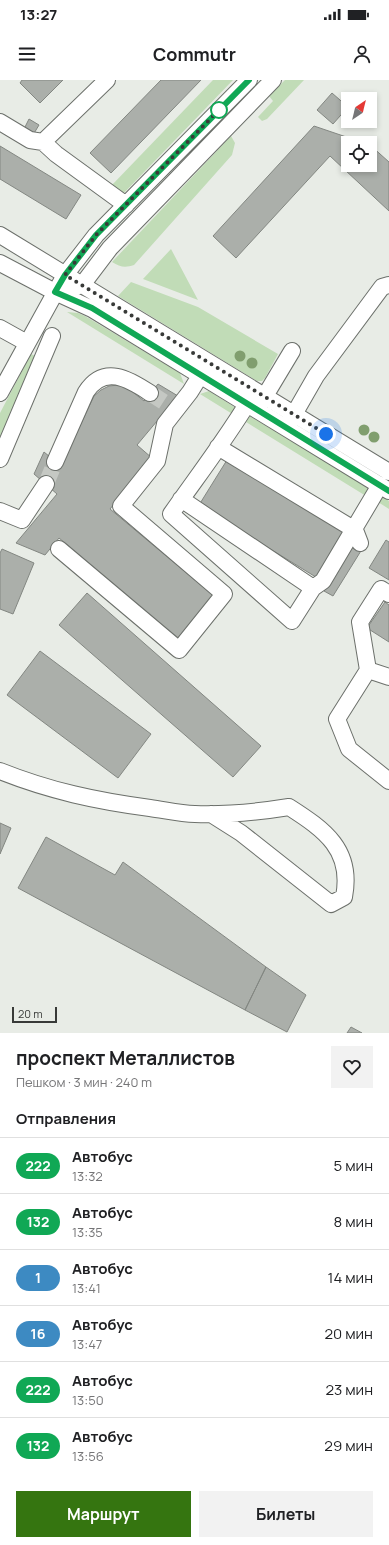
<!DOCTYPE html>
<html lang="ru">
<head>
<meta charset="utf-8">
<style>
	:root { --surface:#fff; --page:#f2f2f2; --text:#202124; --muted:#757577; --line:#e0e0e0; --accent:#357510 }
	body { margin:0; font-family:Manrope,sans-serif; background:var(--page); color:var(--text); height:100vh; display:flex; flex-direction:column; font-size:15px; white-space:nowrap }
	* { box-sizing:border-box; margin:0 }
	p { font-size:13px; color:var(--muted) }
	.icon { flex:none; width:22px; height:22px; fill:none; stroke:currentColor; stroke-width:2; stroke-linecap:round; stroke-linejoin:round }
	.map { position:relative; height:953px; overflow:hidden }
	.side { display:flex; flex-direction:column; background:var(--surface); flex:1 }
	.side>* { flex:none }
	.badge { padding:0 8px; border-radius:13px; font-size:14px; line-height:26px }
	.needle { width:26px; rotate:35deg }
	.tools { position:absolute; left:341px; top:12px; display:grid; gap:8px }
	.tools a { display:grid; place-items:center; width:36px; height:36px; border-radius:0px; background:var(--surface); box-shadow:0 2px 6px #0003; font-size:20px }
	.scale { position:absolute; left:12px; bottom:10px; width:45px; box-sizing:border-box; padding-left:4px; border:2px solid #383a38; border-top:0; font-size:11px; line-height:14px; white-space:nowrap; color:#383a38; -webkit-text-stroke:3px #e8ece6; paint-order:stroke }
	.you { position:absolute; width:20px; height:20px; margin:-10px; border:3px solid #fff; border-radius:50%; background:#1a73e8; box-shadow:0 0 0 6px #1a73e833 }
	.map>.badge { position:absolute; translate:-50% -50%; box-shadow:0 0 0 2px #fff }
	h2 { padding:0 16px; font-size:15px; line-height:36px }
	.round { display:grid; place-items:center; flex:none; width:42px; height:42px; border-radius:0px; background:var(--page) }
	.headline { display:flex; align-items:center; justify-content:space-between; height:68px; padding:0 16px }
	h1 { font-size:19px; font-weight:700; line-height:30px }
	.primary-button { display:flex; gap:8px; margin-top:auto; padding:8px 16px }
	.primary-button a { flex:1; height:46px; border-radius:0px; background:var(--accent); color:#fff; font-size:16px; font-weight:700; line-height:46px; text-align:center }
	.primary-button a+a { background:var(--page); color:var(--text) }
	ul { padding:0; list-style:none }
	li { display:flex; align-items:center; gap:12px; height:56px; padding:0 16px; border-top:1px solid var(--line) }
	li div { flex:1 }
	li b { display:block; font-size:15px }
	li em { font-style:normal }
	li .badge { min-width:44px; font-weight:700; text-align:center }
	.status { display:flex; justify-content:space-between; align-items:center; height:28px; padding:0 20px; background:var(--surface); direction:ltr }
	.status svg { height:11px; fill:currentColor }
	header { display:flex; justify-content:space-between; align-items:center; height:52px; padding:0 16px; background:var(--surface); font-size:18px; font-weight:700 }
	.map>svg:first-child { display:block }
	.green { fill:#c1dcb7 }
	.building { fill:#abafaa; stroke:#838782 }
	.lines { fill:none; stroke-linecap:round; stroke-linejoin:round }
	.minor-tunnel { stroke:#c5c8c3; stroke-width:16; stroke-dasharray:16 8; stroke-linecap:butt }
	.minor-casing { stroke:#6c706b; stroke-width:18 }
	.minor { stroke:#fff; stroke-width:16 }
	.tree { fill:#809e6e }
	.line-casing { stroke:#fff; stroke-width:9 }
	.line { stroke:#10a855; stroke-width:6 }
	.walk { stroke:#383a38; stroke-width:4; stroke-dasharray:0 7.2 }
	.stop-dot { fill:#fff; stroke:#10a855; stroke-width:2 }
</style>
</head>
<body>
<div class="status"><b>13:27</b><svg viewBox="0 0 49 12"><path d="M0 12V9h3v3zM5 12V6h3v6zM10 12V3h3v9zM15 12V0h3v12zM26 1h20v11H26zM47 4h2v5h-2z"/></svg></div>
<header><svg class="icon" aria-label="menu" viewBox="0 0 24 24"><path d="M4 6h16M4 12h16M4 18h16"/></svg>Commutr<svg class="icon" aria-label="person" viewBox="0 0 24 24"><circle cx="12" cy="8" r="4"/><path d="M4 21q1-7 8-7t8 7"/></svg></header>
<div class="map">
<svg width="389" height="953" viewBox="0 0 389 953">
	<rect width="100%" height="100%" fill="#e8ece6"/>
	<path class="green" d="M213 0H233L122 115 112 105Z
		M285 0H304L267 39 262 41 258 37 273 21 269 16Z
		M231 56 235 63 232 75 134 185C125 188 120 187 112 182Z
		M171 169 198 220 143 199Z
		M131 202 198 227 278 274 265 298 262 301H257L118 216Z
		M67 232 78 233 85 236 180 293 184 304Z
		M31 274 35 276 0 359V333Z
		M209 311 236 328 234 335 200 314Z
		M250 336 370 409 366 416 246 342Z
		M382 416 389 421V429L378 422Z"/>
	<path class="building" d="M22 0H63L40 23 20 3Z
		M161 0H201L111 93 90 73Z
		M332 13 348 27 333 44 317 30Z
		M29 39 39 45 33 55 24 49Z
		M314 46 364 63H348V85H370V65L389 82V131L330 76 236 178 213 156Z
		M0 66 81 115 66 139 0 99Z
		M158 304 178 316 137 365 152 378 110 429 214 516 178 559 59 458 45 475 16 463 57 414 34 394 44 372 61 386 94 316 101 310 109 306 119 305 129 309 144 321Z
		M227 380 347 453 319 499 199 425Z
		M355 460 364 466 333 516 324 511Z
		M386 460 389 462V500L369 488Z
		M2 469 34 483 13 534 0 529V473Z
		M87 513 261 666 233 697 59 545Z
		M385 522 389 525V562L367 548Z
		M40 571 151 654 118 698 7 615Z
		M0 743 11 748 0 774Z
		M46 757 115 795 123 782 266 887 245 930 18 808Z
		M266 887 306 915 287 952 245 930Z
		M351 947 362 953H347Z"/>
	<g class="lines">
		<path class="minor-tunnel" d="M150 313 170 326
			M46 404 55 382"/>
		<g class="minor-casing">
			<path id="minor" d="M0 42 30 60 43 62 56 74 126 125
				M43 62 107 0
				M0 155 389 392
				M0 183 55 212 92 229 389 411
				M72 208 82 205 110 168 273 0
				M0 248 27 263
				M0 313 65 195 96 155 249 0
				M259 326 292 271
				M289 343 316 296 382 207 389 205
				M218 367 355 450 360 463
				M0 379 52 256
				M55 382 86 312C104 284 129 299 150 313
				M181 419 313 508 292 541 171 434C199 394 230 354 255 311
				M0 431 22 440 46 404
				M59 469 179 570 224 514 121 426 157 381 165 344 190 312 200 296
				M313 508 323 501 380 405
				M389 514 381 509 360 542 368 590 389 597
				M368 590 337 639 349 669 389 701
				M0 691C50 711 97 721 150 728 165 730 180 734 195 734 227 735 258 732 289 727 325 750 353 770 344 817L331 824 241 753 211 734"/>
		</g>
		<use href="#minor" class="minor"/>
	</g>
	<g class="tree">
		<circle cx="240" cy="276" r="5.5"/>
		<circle cx="252" cy="283" r="5.5"/>
		<circle cx="364" cy="350" r="5.5"/>
		<circle cx="374" cy="357" r="5.5"/>
	</g>
	<g class="lines">
		<g class="line-casing">
			<path id="line" d="M249 0 96 155 65 195 55 212 92 228 389 411"/>
		</g>
		<use href="#line" class="line"/>
		<path class="walk" d="M219 30 221 28 96 155 65 195 326 354"/>
	</g>
	<circle class="stop-dot" cx="219" cy="30" r="8"/>
</svg>
<div class="tools">
<a><svg class="needle" viewBox="-14 -14 28 28"><path d="M0-13l5 13h-10z" fill="#e53935"/><path d="M0 13l5-13h-10z" fill="#757577"/></svg></a>
<a><svg class="icon" aria-label="locate" viewBox="0 0 24 24"><circle cx="12" cy="12" r="6"/><path d="M12 2v4M12 18v4M2 12h4M18 12h4"/></svg></a>
</div>
<div class="scale">20 m</div>
<div class="you" style="left:326px;top:354px"></div>
</div>
<section class="side">
<div class="headline"><div><h1>проспект Металлистов</h1><p>Пешком · 3 мин · 240 m</p></div><a class="round"><svg class="icon" aria-label="heart" viewBox="0 0 24 24"><path d="M12 20l-8-8c-3-5 5-10 8-4 3-6 11-1 8 4z"/></svg></a></div>
<h2>Отправления</h2>
<ul>
<li><span class="badge" style="background:#10a855;color:#fff">222</span><div><b>Автобус</b><p>13:32</p></div><em>5 мин</em></li>
<li><span class="badge" style="background:#10a855;color:#fff">132</span><div><b>Автобус</b><p>13:35</p></div><em>8 мин</em></li>
<li><span class="badge" style="background:#3d8ac2;color:#fff">1</span><div><b>Автобус</b><p>13:41</p></div><em>14 мин</em></li>
<li><span class="badge" style="background:#3d8ac2;color:#fff">16</span><div><b>Автобус</b><p>13:47</p></div><em>20 мин</em></li>
<li><span class="badge" style="background:#10a855;color:#fff">222</span><div><b>Автобус</b><p>13:50</p></div><em>23 мин</em></li>
<li><span class="badge" style="background:#10a855;color:#fff">132</span><div><b>Автобус</b><p>13:56</p></div><em>29 мин</em></li>
</ul>
<div class="primary-button"><a>Маршрут</a><a>Билеты</a></div>
</section>
</body>
</html>
